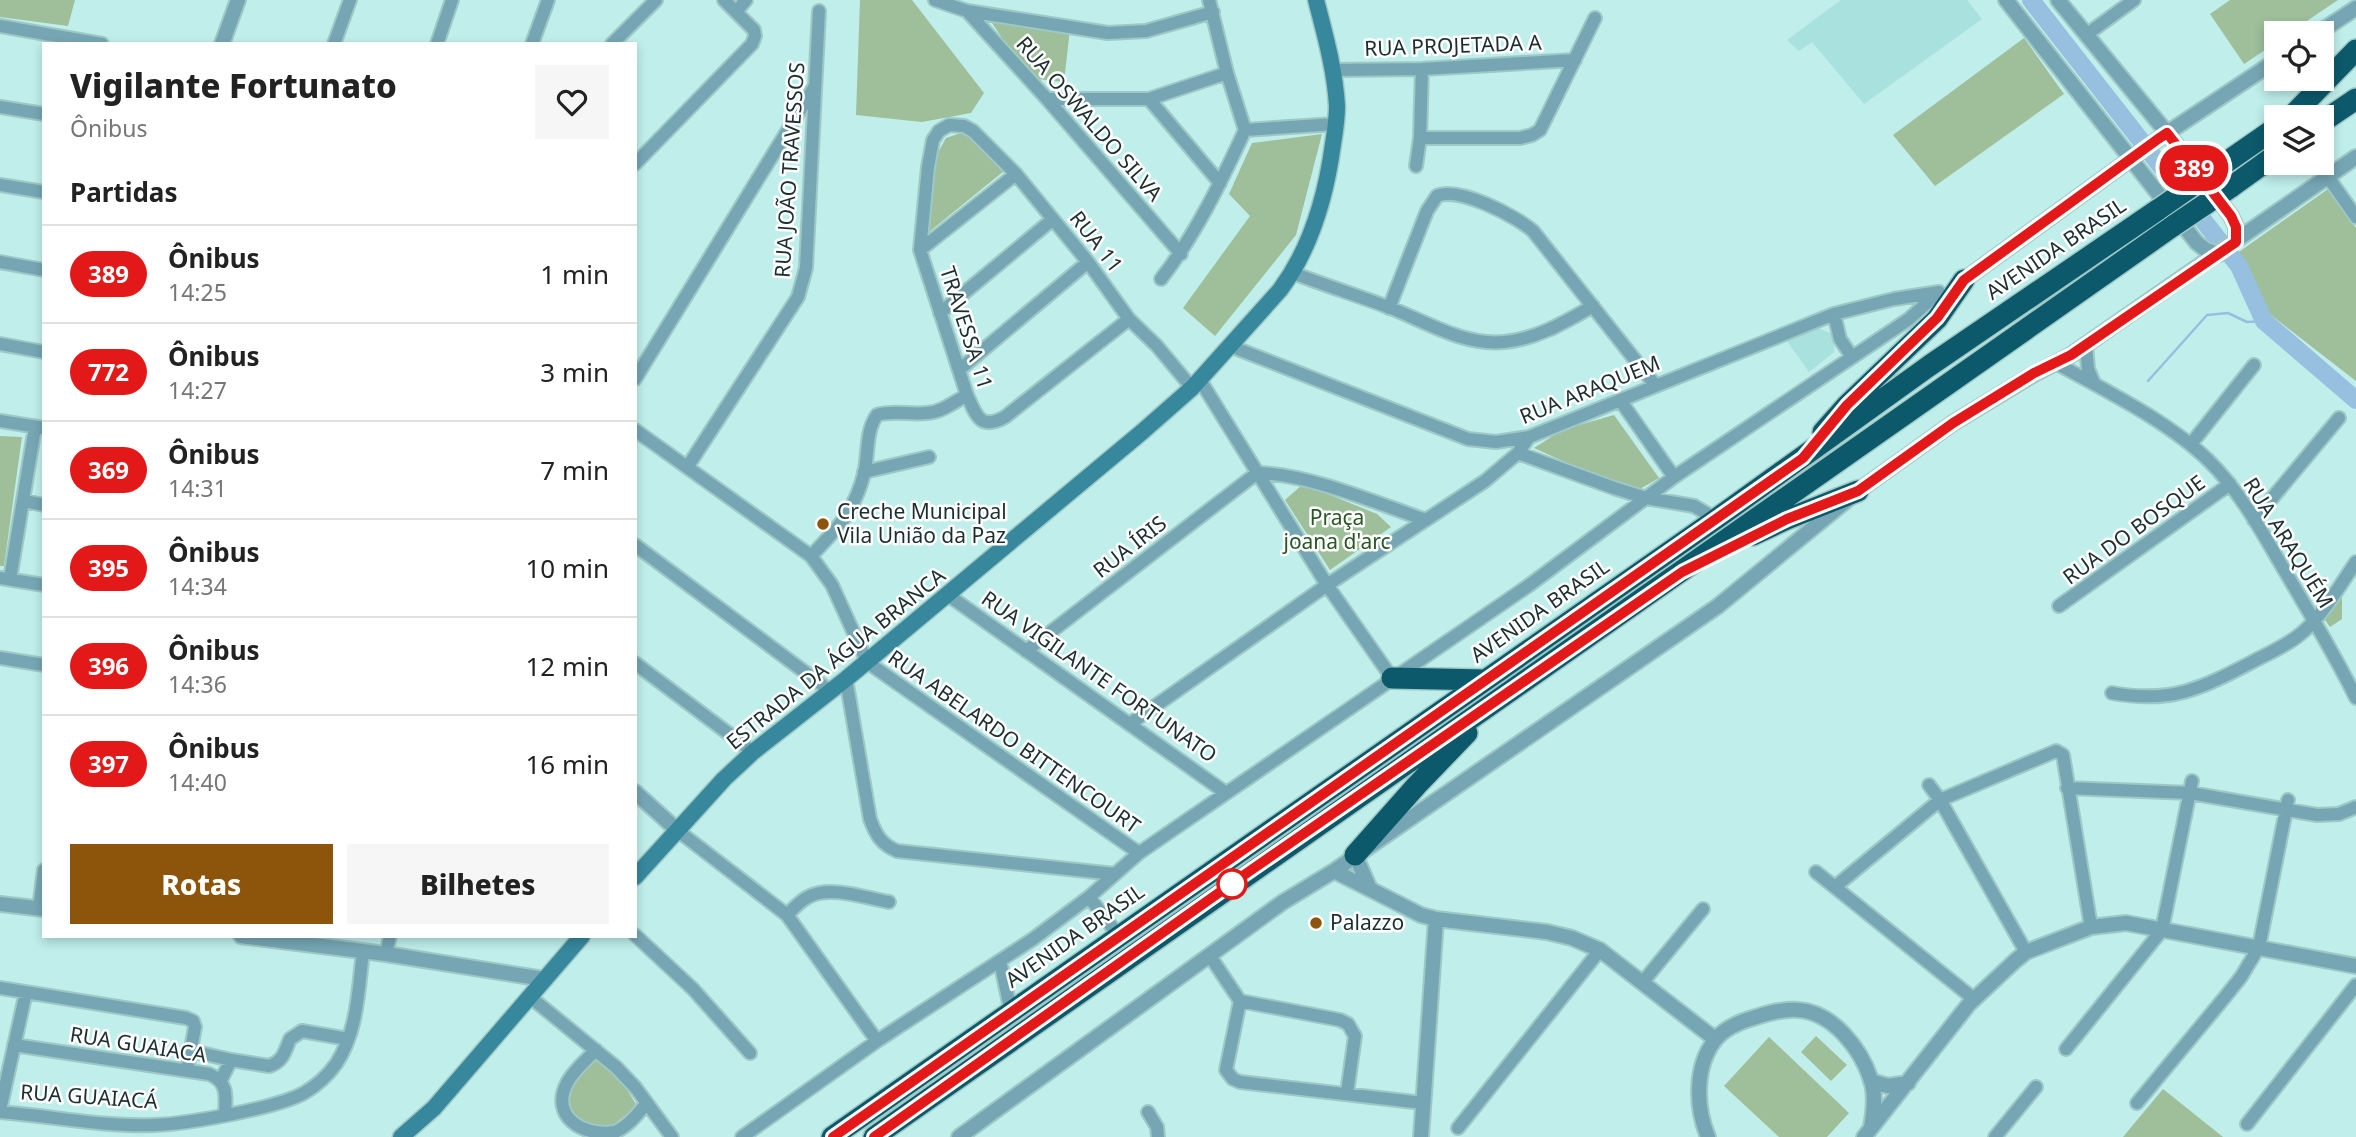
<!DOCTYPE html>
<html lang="pt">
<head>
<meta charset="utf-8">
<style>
	:root { --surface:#fff; --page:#f6f6f6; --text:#222; --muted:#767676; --line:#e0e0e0; --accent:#8d550b }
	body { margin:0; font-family:"Noto Sans",sans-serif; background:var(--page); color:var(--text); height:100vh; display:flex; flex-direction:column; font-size:26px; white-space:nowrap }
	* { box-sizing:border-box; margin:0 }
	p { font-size:23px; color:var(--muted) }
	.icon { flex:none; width:38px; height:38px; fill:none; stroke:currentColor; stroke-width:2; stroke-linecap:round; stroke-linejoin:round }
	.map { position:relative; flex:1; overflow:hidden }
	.side { position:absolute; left:42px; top:42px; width:595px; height:896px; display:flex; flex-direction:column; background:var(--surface); border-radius:0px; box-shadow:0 4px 10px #0003 }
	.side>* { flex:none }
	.badge { padding:0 14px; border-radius:23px; font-size:24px; line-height:46px }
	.tools { position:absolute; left:2264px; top:21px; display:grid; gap:14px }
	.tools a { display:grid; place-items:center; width:70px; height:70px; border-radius:0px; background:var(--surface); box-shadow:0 4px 10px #0003; font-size:35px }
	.map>.badge { position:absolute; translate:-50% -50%; box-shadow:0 0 0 4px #fff }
	h2 { padding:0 28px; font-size:26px; line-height:63px }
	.round { display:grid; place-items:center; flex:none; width:74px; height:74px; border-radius:0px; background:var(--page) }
	.headline { display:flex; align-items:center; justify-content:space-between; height:119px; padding:0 28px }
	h1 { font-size:33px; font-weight:800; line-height:52px }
	.button { display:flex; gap:14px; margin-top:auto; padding:14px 28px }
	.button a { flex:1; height:80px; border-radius:0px; background:var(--accent); color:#fff; font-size:28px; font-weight:800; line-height:80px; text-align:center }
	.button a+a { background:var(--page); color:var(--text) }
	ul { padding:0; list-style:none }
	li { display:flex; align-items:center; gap:21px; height:98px; padding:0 28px; border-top:2px solid var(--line) }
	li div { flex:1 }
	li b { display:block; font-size:26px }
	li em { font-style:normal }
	li .badge { min-width:77px; font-weight:700; text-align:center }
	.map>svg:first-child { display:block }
	.built { fill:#a9e1df }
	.green { fill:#9ebf9a }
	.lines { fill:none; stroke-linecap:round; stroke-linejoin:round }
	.stream { stroke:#97bfdf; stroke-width:2.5 }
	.river { stroke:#97bfdf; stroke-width:18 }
	.minor-casing { stroke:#9ec8c5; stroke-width:16 }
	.tertiary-casing { stroke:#9ec8c5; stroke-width:18 }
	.secondary-casing { stroke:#9ec8c5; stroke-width:19 }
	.motorway-casing { stroke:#9ec8c5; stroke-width:24 }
	.minor { stroke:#76a6b4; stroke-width:12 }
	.tertiary { stroke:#76a6b4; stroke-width:14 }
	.secondary { stroke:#37889d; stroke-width:16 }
	.motorway { stroke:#0b596b; stroke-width:21 }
	.motorway-bridge-casing { stroke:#9ec8c5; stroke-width:24; stroke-linecap:butt }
	.motorway-bridge { stroke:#0b596b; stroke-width:21 }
	.line-casing { stroke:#fff; stroke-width:16 }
	.line { stroke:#e31919; stroke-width:10 }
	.poi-dot { fill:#8d550b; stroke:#fff; stroke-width:2.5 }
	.stop-dot { fill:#fff; stroke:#e31919; stroke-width:3.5 }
	.labels { text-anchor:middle; stroke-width:5; stroke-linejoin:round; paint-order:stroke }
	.street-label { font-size:21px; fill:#1c2f2e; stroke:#fff }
	.poi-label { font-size:21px; fill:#1c2f2e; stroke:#fff; text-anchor:start }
	.park-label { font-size:21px; fill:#295625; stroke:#fff }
</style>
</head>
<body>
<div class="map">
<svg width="2356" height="1137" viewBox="0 0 2356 1137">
	<rect width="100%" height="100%" fill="#bfeeeb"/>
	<path class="built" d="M1841 0H1967L1982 19 1864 104 1812 42 1799 51 1787 40Z
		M1818 328 1830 333 1834 340V352L1809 372 1787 341Z"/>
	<path class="green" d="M0 0H75L68 26 0 17Z
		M860 0H912L984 93 971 113 922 122 856 115Z
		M2230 0H2338L2289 33H2277V42L2244 64 2210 14Z
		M990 20 1070 29 1064 82 1029 78Z
		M2024 38 2064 94 1935 186 1893 135Z
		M964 132 1004 171 929 232 936 156 946 138Z
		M1322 134 1296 235 1215 336 1183 308 1250 216 1229 194 1252 143Z
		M2328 189 2356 228V381L2262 308 2242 262 2236 254Z
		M1614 415 1659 478 1633 493 1534 448 1562 430Z
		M0 436 22 437 4 566H0Z
		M1303 484 1377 514 1391 527 1330 570 1285 500Z
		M2342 594V619L2330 627 2325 620V616Z
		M1816 1036 1847 1065 1831 1081 1801 1052Z
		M1769 1037 1849 1113 1827 1137H1779L1724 1086Z
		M597 1055 620 1078 637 1106 613 1125 591 1128C549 1099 570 1085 597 1055Z
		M2163 1089 2223 1137H2123Z"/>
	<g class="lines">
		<path class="stream" d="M2148 381 2207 315 2228 313 2247 322 2264 321"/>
		<path class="river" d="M2031 0 2239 266 2264 321 2356 400"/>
		<g class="minor-casing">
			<path id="minor" d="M935 0 967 11 1108 33 1146 31 1213 12
				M967 11 1047 99 1181 254
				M736 12 746 0
				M0 26 102 44
				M2086 35 2134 0
				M334 44 350 0
				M437 44 452 0
				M532 44 548 0
				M612 44 656 0
				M1333 70 1422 69 1575 60
				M1047 99H1149L1227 73
				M1149 99 1220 183
				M0 107 44 114
				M1245 130 1336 124
				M1420 138 1422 69
				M635 164 752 44 755 36 754 30 724 0
				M1416 166 1420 138H1520L1532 135 1540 130 1595 18
				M2328 177 2356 217
				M0 185 44 192
				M920 250 1016 174
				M0 262 44 270
				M1293 273C1324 285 1356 295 1388 307 1425 321 1463 346 1504 342 1537 339 1565 322 1593 306
				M1161 279C1196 234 1221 182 1245 130L1227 73 1209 0
				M1389 308 1427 211 1437 196C1458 186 1516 216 1533 231L1655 385
				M940 313 1053 219
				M1834 314 1840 339 1852 357
				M1129 319 1005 417C980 431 976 415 967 395L920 250 928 167 933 140 939 131 949 125 964 126 973 131 1016 174 1088 262 1129 319 1157 346 1192 388
				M0 344 44 352
				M2086 345 2088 369 2094 383
				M1230 346 1468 439 1496 442 1529 437 1834 314 1894 299 1939 292
				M2056 363C2104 390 2168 421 2208 460 2241 492 2263 534 2286 573 2310 614 2335 655 2356 698
				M959 370 1088 262
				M635 379 815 86
				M1200 380 1327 585 1392 678
				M1620 400 1674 477
				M0 421 44 428
				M635 430 811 556 832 585 867 662 1139 853
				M2191 444 2254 365
				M1518 453 1614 488 1646 498 1694 506 1716 519
				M688 466 798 297 806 268 819 11
				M864 472 929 457
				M24 501 44 505
				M2254 520 2339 418
				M635 545 830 691
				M811 556C837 529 854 512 864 474 869 454 865 432 877 415 893 410 910 415 927 413 942 412 954 402 967 395
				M0 578 44 585
				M10 579 35 427
				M948 595 1226 793
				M2059 606 2230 484
				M1026 651 1257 473C1309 474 1376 503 1426 520
				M0 658 44 665
				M635 663 753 752
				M846 679 870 819C876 835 881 844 897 851L1115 874
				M2112 693C2172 704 2202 688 2254 661 2271 652 2290 644 2304 631 2325 612 2340 585 2356 562
				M1131 723 1327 585 1485 481 1518 453 1529 437
				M1929 785 1940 800 2026 952
				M2067 788 2190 793 2317 815 2339 814 2356 807
				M677 830 787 915 877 1041
				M1816 872 1974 999
				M1836 886 1940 800 2056 751 2063 755 2091 927
				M1089 897 1118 935
				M39 909 44 870
				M787 915C793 909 800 901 808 897 830 885 866 898 889 902
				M635 935 693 989 750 1053
				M386 954 390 936
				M1210 956 1240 1001 1226 1070 1233 1079 1240 1082 1423 1103
				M1000 961 1011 1012
				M1642 983 1703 909
				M0 988 186 1018 193 1021 195 1027 187 1071
				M529 996 616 1067 635 1087 672 1137
				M1240 1001 1340 1020 1348 1024 1355 1036 1347 1093
				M14 1045 209 1074C228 1082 226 1095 225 1114
				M2066 1049 2162 930 2192 781
				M596 1050C586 1060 573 1071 567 1083 550 1116 582 1137 615 1132 629 1126 637 1114 647 1103
				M192 1051 231 1060
				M221 1080 231 1060 269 1066C283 1062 285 1051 290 1039L302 1031 348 1039
				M2137 1103 2225 997 2241 977 2259 947 2288 800
				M0 1110 26 992
				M0 1112C51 1116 103 1127 154 1125 187 1124 277 1108 304 1093 316 1086 328 1075 336 1064 358 1031 358 990 363 952
				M1148 1112 1157 1127 1158 1137
				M2247 1124 2356 985
				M1458 1128 1600 950
				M742 1137 877 1041 1033 939 1089 897 1139 853 1528 586 1674 477 1909 319 1939 292
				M1995 1137 2036 1087"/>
		</g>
		<g class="tertiary-casing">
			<path id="tertiary" d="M2006 0 2197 243 2206 250 2219 254
				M2058 0 2167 133 2231 216 2236 227V241
				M2318 33 2356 8
				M222 44 238 0
				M1964 280 2158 139 2277 60
				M635 792 677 830
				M1355 855 1370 889
				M1334 871 1421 915 1436 919 1547 932 1572 938 1600 950 1715 1039
				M0 904 44 909
				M241 936 386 954 544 979
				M1871 1081 1888 1086 1908 1083
				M959 1137 1283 902 1334 871 1718 606 1858 491 1953 423 2034 374 2071 355 2356 157
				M1421 1137 1436 919
				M1708 1137C1696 1108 1694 1067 1715 1040 1724 1028 1742 1021 1756 1017 1768 1013 1784 1009 1798 1010 1833 1012 1861 1049 1871 1080 1876 1095 1874 1111 1871 1127
				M1864 1137 1969 1004 2015 961 2026 952 2091 927 2126 923 2356 966"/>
		</g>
		<g class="secondary-casing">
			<path id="secondary" d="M635 877 724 779 753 752 846 679 1142 432 1192 388 1280 290C1312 247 1326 196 1333 144 1335 132 1337 119 1337 106 1335 70 1325 35 1316 0
				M401 1137 434 1108 582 936"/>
		</g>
		<g class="motorway-casing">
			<path id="motorway" d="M2292 116 2356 50
				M2322 122 2356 99
				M2215 170 2277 127
				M2231 187 2277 154
				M1823 432 1847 405 1937 319 1964 280
				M1753 535 1787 519 1858 491
				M1392 678 1485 680
				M1355 855 1417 785 1467 733
				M832 1137 1716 519 1929 366 2159 209
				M874 1137C1305 832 1741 531 2173 226"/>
		</g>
		<use href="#minor" class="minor"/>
		<use href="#tertiary" class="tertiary"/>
		<use href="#secondary" class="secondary"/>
		<use href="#motorway" class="motorway"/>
		<g class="motorway-bridge-casing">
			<path id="motorway-bridge" d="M2159 209 2215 170
				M2173 226 2231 187"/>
		</g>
		<use href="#motorway-bridge" class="motorway-bridge"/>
	</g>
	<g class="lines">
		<g class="line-casing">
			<path id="line" d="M833 1137 1803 458 1847 405 1937 318 1964 280 2158 139 2167 133 2231 216 2236 227V242L2071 355 2034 373 1953 423 1858 491 1787 519 1682 572 1244 875 874 1137"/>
		</g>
		<use href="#line" class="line"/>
	</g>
	<g class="poi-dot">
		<circle cx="823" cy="524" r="7"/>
		<circle cx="1316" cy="923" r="7"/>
	</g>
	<circle class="stop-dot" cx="1232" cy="884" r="14"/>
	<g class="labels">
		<g class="street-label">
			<text transform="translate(1453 46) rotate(-2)" y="7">RUA PROJETADA A</text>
			<text transform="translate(1089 119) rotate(49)" y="7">RUA OSWALDO SILVA</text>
			<text transform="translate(790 170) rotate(-86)" y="7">RUA JOÃO TRAVESSOS</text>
			<text transform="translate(1096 242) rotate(52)" y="7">RUA 11</text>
			<text transform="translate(2056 249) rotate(-34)" y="7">AVENIDA BRASIL</text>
			<text transform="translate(966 328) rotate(72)" y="7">TRAVESSA 11</text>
			<text transform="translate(1590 390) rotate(-22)" y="7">RUA ARAQUEM</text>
			<text transform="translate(2134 530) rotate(-36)" y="7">RUA DO BOSQUE</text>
			<text transform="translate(2288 543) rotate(58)" y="7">RUA ARAQUÉM</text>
			<text transform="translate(1130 547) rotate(-38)" y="7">RUA ÍRIS</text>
			<text transform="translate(1540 611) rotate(-35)" y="7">AVENIDA BRASIL</text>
			<text transform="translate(836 659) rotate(-39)" y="7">ESTRADA DA ÁGUA BRANCA</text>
			<text transform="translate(1099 677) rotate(35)" y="7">RUA VIGILANTE FORTUNATO</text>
			<text transform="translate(1014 742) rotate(35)" y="7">RUA ABELARDO BITTENCOURT</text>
			<text transform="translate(1075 936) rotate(-35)" y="7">AVENIDA BRASIL</text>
			<text transform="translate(138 1045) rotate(9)" y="7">RUA GUAIACA</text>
			<text transform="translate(89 1097) rotate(4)" y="7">RUA GUAIACÁ</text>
		</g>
		<g class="poi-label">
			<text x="837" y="519">Creche Municipal<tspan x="837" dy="24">Vila União da Paz</tspan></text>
			<text x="1330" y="930">Palazzo</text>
		</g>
		<g class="park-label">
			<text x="1337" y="525">Praça<tspan x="1337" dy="24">joana d'arc</tspan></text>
		</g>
	</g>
</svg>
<div class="tools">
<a><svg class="icon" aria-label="locate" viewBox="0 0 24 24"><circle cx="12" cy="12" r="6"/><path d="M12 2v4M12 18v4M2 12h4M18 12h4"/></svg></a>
<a><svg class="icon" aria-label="layers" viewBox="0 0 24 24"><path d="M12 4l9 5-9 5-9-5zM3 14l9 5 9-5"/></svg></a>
</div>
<b class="badge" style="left:2194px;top:168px;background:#e31919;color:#fff">389</b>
<section class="side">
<div class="headline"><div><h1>Vigilante Fortunato</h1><p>Ônibus</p></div><a class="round"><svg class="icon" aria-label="heart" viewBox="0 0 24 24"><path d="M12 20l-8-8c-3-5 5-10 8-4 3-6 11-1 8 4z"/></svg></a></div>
<h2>Partidas</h2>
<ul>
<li><span class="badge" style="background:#e31919;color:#fff">389</span><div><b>Ônibus</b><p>14:25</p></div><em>1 min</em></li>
<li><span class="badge" style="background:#e31919;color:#fff">772</span><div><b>Ônibus</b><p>14:27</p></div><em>3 min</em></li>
<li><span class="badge" style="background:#e31919;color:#fff">369</span><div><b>Ônibus</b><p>14:31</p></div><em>7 min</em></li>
<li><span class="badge" style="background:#e31919;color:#fff">395</span><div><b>Ônibus</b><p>14:34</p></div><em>10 min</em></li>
<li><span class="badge" style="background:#e31919;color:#fff">396</span><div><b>Ônibus</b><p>14:36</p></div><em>12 min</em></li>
<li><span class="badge" style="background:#e31919;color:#fff">397</span><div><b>Ônibus</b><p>14:40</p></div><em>16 min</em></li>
</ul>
<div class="button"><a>Rotas</a><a>Bilhetes</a></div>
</section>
</div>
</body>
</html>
